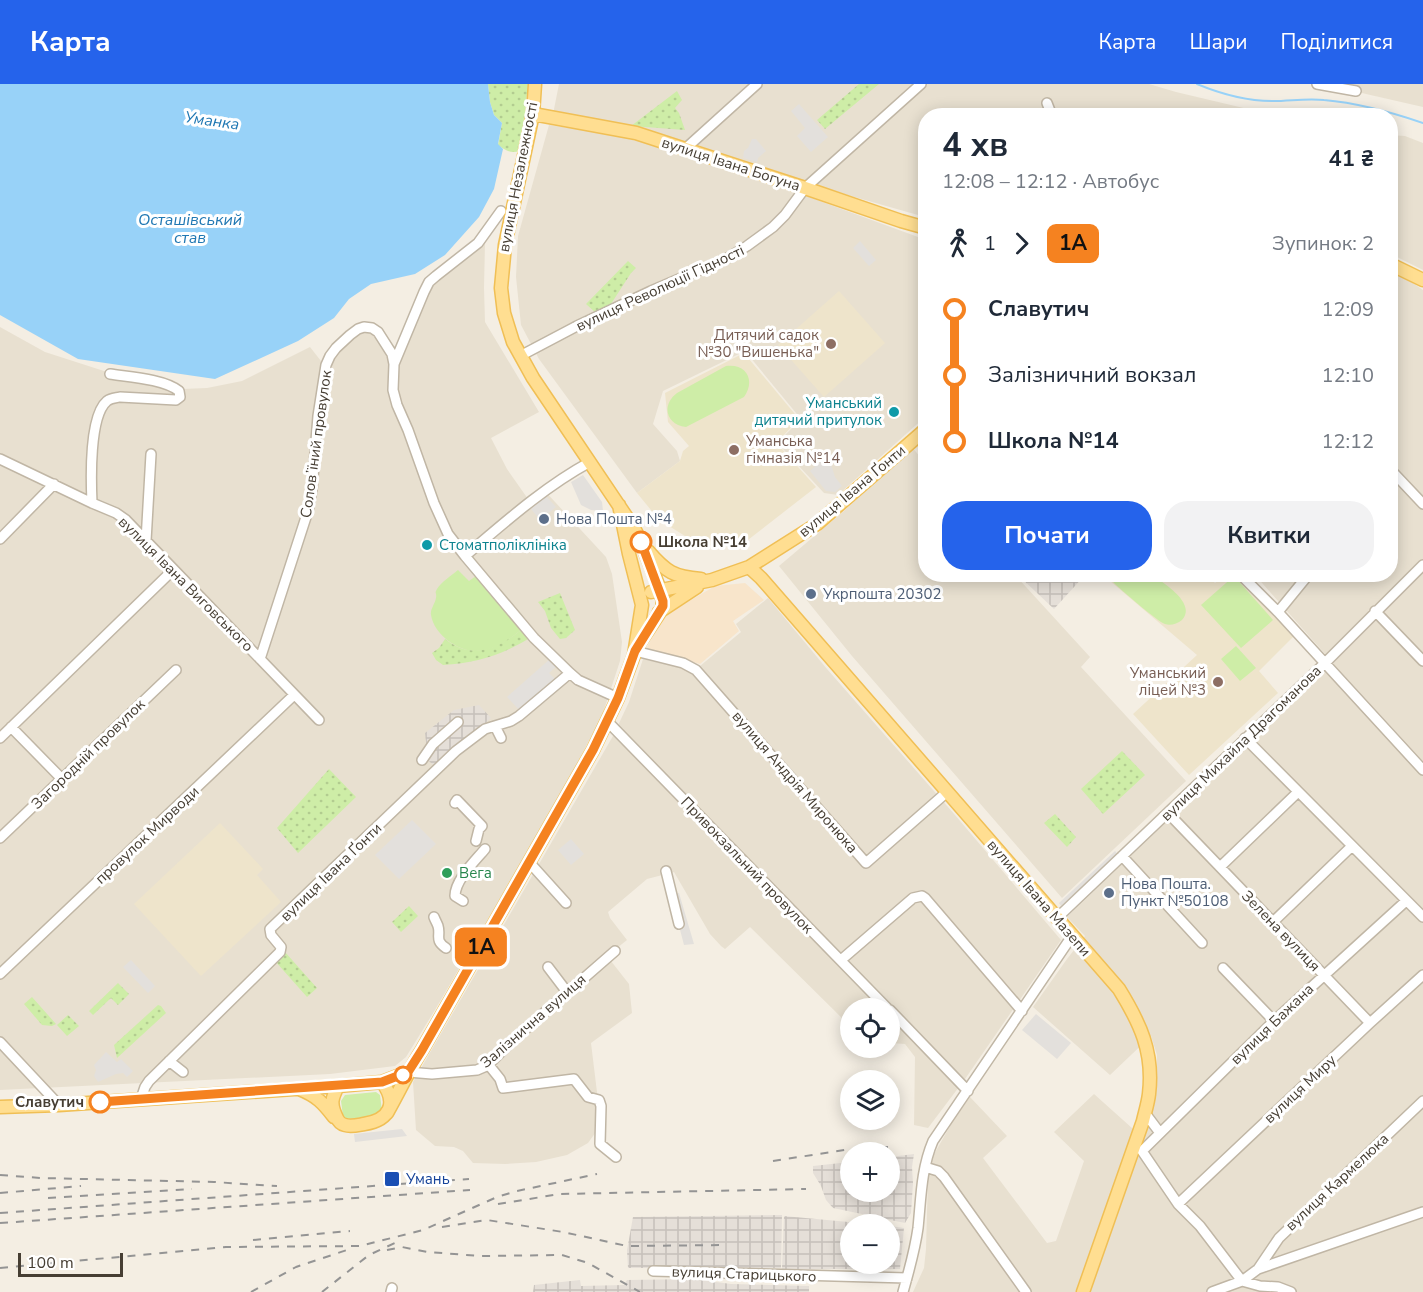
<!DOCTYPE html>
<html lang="uk">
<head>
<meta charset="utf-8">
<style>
	:root { --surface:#fff; --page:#f2f2f3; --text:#1f2937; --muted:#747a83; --accent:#2563eb }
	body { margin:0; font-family:"Nunito Sans",sans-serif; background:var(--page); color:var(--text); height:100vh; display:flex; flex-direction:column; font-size:22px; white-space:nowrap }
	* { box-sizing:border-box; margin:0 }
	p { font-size:20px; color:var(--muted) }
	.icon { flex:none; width:33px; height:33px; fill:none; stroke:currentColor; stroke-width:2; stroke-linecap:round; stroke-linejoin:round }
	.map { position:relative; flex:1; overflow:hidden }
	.panel { position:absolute; left:918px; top:24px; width:480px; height:474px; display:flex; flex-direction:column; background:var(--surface); border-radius:24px; box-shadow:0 3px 15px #0003 }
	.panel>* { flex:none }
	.badge { padding:0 12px; border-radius:9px; font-size:21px; line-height:39px }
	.buttons { position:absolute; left:840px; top:914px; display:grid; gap:12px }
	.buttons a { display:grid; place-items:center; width:60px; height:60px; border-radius:50%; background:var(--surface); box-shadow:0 3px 15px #0003; font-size:30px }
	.scale { position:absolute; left:18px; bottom:15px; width:105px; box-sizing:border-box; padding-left:6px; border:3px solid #463e33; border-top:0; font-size:16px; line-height:21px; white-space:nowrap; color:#463e33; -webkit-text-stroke:4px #fff; paint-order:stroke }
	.map>.badge { position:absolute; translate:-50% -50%; box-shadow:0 0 0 3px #fff }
	.legs { display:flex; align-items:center; gap:9px; height:66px; padding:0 24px; font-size:20px }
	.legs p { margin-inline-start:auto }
	.head { display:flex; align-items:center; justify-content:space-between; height:102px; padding:0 24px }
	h1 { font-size:33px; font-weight:700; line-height:45px }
	.button { display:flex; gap:12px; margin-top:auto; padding:12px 24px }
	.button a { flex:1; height:69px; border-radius:24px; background:var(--accent); color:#fff; font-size:24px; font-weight:700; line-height:69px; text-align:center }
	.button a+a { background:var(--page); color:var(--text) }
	ul { padding:0 24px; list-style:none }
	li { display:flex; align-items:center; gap:21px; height:66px; font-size:22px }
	li i { display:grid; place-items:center; width:9px; height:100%; margin:0 8px; background:currentColor }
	li i::after { content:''; width:15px; height:15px; margin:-8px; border:4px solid; border-radius:50%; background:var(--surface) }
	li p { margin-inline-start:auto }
	li:first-child i { background:linear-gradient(#0000 50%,currentColor 0) }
	li:last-child i { background:linear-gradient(currentColor 50%,#0000 0) }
	header { display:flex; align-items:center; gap:36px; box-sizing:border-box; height:84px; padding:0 30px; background:var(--accent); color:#fff }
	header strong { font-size:28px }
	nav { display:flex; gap:33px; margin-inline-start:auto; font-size:21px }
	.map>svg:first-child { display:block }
	.residential { fill:#e8e0d0 }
	.commercial { fill:#f8e5cb }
	.industrial { fill:url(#industrial-grid) }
	.education { fill:#eee4cb }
	.green { fill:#ceeda7 }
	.park { fill:url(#park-dots) }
	.parking { fill:#e3e0dc }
	.water { fill:#98d2f8 }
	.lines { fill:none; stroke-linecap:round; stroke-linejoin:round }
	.stream { stroke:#98d2f8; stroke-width:2 }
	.minor-casing { stroke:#c0b6a5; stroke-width:12 }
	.major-casing { stroke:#f0bf55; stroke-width:15 }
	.minor { stroke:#fff; stroke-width:9 }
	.major { stroke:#ffde91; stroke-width:12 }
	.rail { stroke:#949494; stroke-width:2; stroke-dasharray:8 8; stroke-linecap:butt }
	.line-1-casing { stroke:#fff; stroke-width:14 }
	.line-1 { stroke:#f58220; stroke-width:9 }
	.education-dot { fill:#8d6e63; stroke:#fff; stroke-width:2 }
	.culture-dot { fill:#0f9aa8; stroke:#fff; stroke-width:2 }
	.service-dot { fill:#5c6f8a; stroke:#fff; stroke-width:2 }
	.stop-1-dot { fill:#fff; stroke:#f58220; stroke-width:3 }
	.leisure-dot { fill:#2e9e5b; stroke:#fff; stroke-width:2 }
	.transit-dot { fill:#1a4fb4; stroke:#fff; stroke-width:2 }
	.labels { text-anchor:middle; stroke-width:6; stroke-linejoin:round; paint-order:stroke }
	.street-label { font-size:15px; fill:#463e33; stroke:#fff }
	.education-label { font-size:15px; fill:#785e54; stroke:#fff; text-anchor:end }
	.culture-label { font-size:15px; fill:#0d838f; stroke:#fff; text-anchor:end }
	.service-label { font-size:15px; fill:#4e5e75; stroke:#fff; text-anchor:start }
	.stop-label { font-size:15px; font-weight:bold; fill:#463e33; stroke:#fff; text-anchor:start }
	.leisure-label { font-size:15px; fill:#27864d; stroke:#fff; text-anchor:start }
	.transit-label { font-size:15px; fill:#164399; stroke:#fff; text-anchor:start }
	.water-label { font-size:16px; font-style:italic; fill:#2078b3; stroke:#fff }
</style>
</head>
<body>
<header>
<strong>Карта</strong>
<nav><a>Карта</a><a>Шари</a><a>Поділитися</a></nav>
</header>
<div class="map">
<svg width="1423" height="1208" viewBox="0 0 1423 1208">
	<defs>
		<pattern id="industrial-grid" width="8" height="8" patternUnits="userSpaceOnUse" patternTransform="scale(1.5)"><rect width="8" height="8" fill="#e5dfd8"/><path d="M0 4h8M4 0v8" fill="none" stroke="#c6c0ba"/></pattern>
		<pattern id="park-dots" width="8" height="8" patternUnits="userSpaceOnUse" patternTransform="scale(1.5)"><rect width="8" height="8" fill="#ceeda7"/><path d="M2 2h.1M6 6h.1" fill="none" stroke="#b2cc90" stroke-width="1.8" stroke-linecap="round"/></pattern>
	</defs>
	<rect width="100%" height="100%" fill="#f4eee3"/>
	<path class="residential" d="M559 0H1149L1176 8 1273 31 926 32 925 133 851 112 667 53 617 40 553 30Z
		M1327 0H1423V23L1366 10Z
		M549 41 603 49 650 60 776 101 918 153 925 154V333L838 411 824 409 783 365 787 360 783 353 801 335 745 267 663 307 653 340 677 367 680 377 637 409 539 275 521 241 516 193 518 152Z
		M1390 51 1405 52 1423 59V186L1391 170Z
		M482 159H485L484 204 485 238 539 328 491 354 507 385 528 415 543 405 606 473 612 490 622 558 620 577 602 632 562 708 435 926 406 973 395 982 330 990 0 1006V243L45 268 135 297 182 305 207 304 242 297 310 263 321 277 330 280 337 268 360 249 369 247 376 251 382 262H405L432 199Z
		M1391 187 1404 193 1423 206V1208H913L924 1184 926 1165 928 1092 933 1072 953 1037 970 1013 1007 1052 983 1074 1047 1159 1056 1157 1084 1077 1054 1048 1094 1010 1142 1053 1155 1011 1157 971 1151 952 1110 991 1033 923 1067 875 1085 852 1067 833 1178 727 1256 655 1333 579 1255 491 1390 490Z
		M912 363 925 379 926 490 1015 491 1090 573 1081 583 1186 697 1062 814 852 572 779 482 844 427Z
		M768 514 827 585 955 731 1061 856 965 995 928 1044 914 1041 915 973 905 960 890 959V924H850V942L750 843 725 865 721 862 710 850 674 788 647 795 608 828 610 834 627 856 607 872 629 900 632 929 591 959 601 1041 588 1059 567 1071 536 1078 505 1080 473 1079 463 1067 454 1063 435 1062 416 1046 413 998 613 652 629 618 643 575 694 587 741 548 736 540Z"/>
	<path class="commercial" d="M745 499 764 516 733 537 739 547 700 580 646 565 664 532 715 502Z"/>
	<path class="industrial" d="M1018 491H1085L1054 525Z
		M479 621 491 634 436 684 428 676 425 649 454 626Z
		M914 1070 912 1083 913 1099 911 1129 905 1139 833 1124 826 1116 821 1102 813 1089V1082L850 1078V1107H890V1073Z
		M782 1131 781 1184H628L627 1166 633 1133Z
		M784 1132 870 1140H850V1179H890V1142L904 1144 900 1185H782Z
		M694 1195 731 1200 809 1202V1208H533L534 1201 580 1196 581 1202 624 1201 627 1196Z"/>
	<path class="education" d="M839 207 885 259 824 313 778 261Z
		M744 269 799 335 782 353 786 360 782 365 816 403 744 459 724 458 715 463 685 452 669 442 655 431 637 409 680 377 683 367 689 362 668 338 665 309Z
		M1169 490 1171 492 1173 491H1207L1215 499 1225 491H1236L1295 551 1259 587 1278 609 1189 691 1133 630 1197 571 1103 491Z
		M220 739 263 785 257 791 281 818 201 892 134 820Z"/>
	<path class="green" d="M726 282C746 279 756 296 744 313L686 343C666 341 661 321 677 309Z
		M458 486 469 497 476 492 521 546C508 557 492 567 475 567 457 567 434 550 431 531 430 525 435 520 436 514 437 508 434 510 437 505 441 498 451 492 458 486Z
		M1110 491H1153C1164 500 1197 519 1182 536 1177 540 1170 542 1165 540 1158 538 1120 505 1114 499 1111 495 1112 495 1110 491Z
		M1234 492 1273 536 1241 564 1201 521Z
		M1236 562 1256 584 1240 597 1221 575Z
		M376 1008 380 1011 382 1027 378 1032 346 1035 343 1032 341 1017 345 1011Z"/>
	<path class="park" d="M488 0H528L524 38 520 67C510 70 505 66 498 61L502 39 494 31 490 18Z
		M859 0H879L825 45 817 36Z
		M677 7 682 16 675 24 679 29 685 46 631 42Z
		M628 177 636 184 631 189 609 223 596 229 586 220Z
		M560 509 575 546 566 554 560 555 551 544 545 527 538 518Z
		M521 546 528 555C500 572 476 579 443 581L436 576 432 569 439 564 445 555C472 576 496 566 521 546Z
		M1122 667 1145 691 1103 730 1081 705Z
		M329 685 356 713 298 769 277 744Z
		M1055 730 1076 753 1067 763 1044 739Z
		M409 822 418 832 401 848 392 838Z
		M285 868 317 904 307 913 275 877Z
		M118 899 129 910 118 921 111 914 93 931 89 927Z
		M32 913 56 940 52 942 42 941 24 920Z
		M158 921 161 922 166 929 117 974 114 961Z
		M68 931 79 942 67 952 57 941Z"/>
	<path class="parking" d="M799 20 828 53 811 68 797 52 805 44 791 27Z
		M752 55H756L766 67 758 74 757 78 743 74 744 67 748 64Z
		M860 157 876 176 869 182 853 164Z
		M826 373 830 377 835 393 842 402 835 408 826 407 810 387Z
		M583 391 602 418 603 427 591 426 581 421 571 398Z
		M546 412 556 423 540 436 531 425Z
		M550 575 557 582 549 589 557 597 522 629 507 613Z
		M412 736 436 760 399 795 375 771Z
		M571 755 584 770 571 781 558 766Z
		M1115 767 1118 770 1061 822 1059 819Z
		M679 809 694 860 684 861 671 811Z
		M131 876 155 902 148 909 123 883Z
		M1036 930 1071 959 1057 975 1022 946Z
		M106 968 117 978 121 975 133 987 127 993 123 989 116 990 98 998 94 992 96 986 94 981Z
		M402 1045 407 1052 355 1058 354 1050Z"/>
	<path class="water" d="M0 0H488L490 18 494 31 502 39 498 60 503 65 494 105 479 133 445 171 415 190 371 200 349 215 334 234 298 257 215 295 78 275 0 231Z"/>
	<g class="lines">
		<path class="stream" d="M1197 0C1221 10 1247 17 1273 17 1290 17 1307 14 1324 16 1358 19 1391 28 1423 39"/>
		<g class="minor-casing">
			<path id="minor" d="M1317 0 1356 7
				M1047 19 1052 32
				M685 65 757 0
				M520 272 575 243 651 207 726 175 747 162 773 143 785 131 805 104 921 0
				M394 280 424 208 429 198 436 192 478 159 501 127
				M0 375 92 419 116 429 126 436 319 636
				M590 378C544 403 504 439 465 472L534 554 570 589 578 596 618 614
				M1390 385 1423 420
				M92 419C91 397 89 332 107 317 111 314 116 314 120 313L176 316 180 313 179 307C164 295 129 293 110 290
				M0 455 54 400
				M146 457 151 370
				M1240 490 1278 528 1423 686
				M1375 527 1423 577
				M1278 528 1309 490
				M635 567 683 579 696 586 866 779 947 708
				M260 575 308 427 312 406 318 332 326 281 330 272 336 264 350 251 358 245 364 243 372 244 378 248 392 270 394 280 393 306 397 321 408 346 434 419 448 450 465 472
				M607 637 887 924
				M495 642 501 654
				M11 643 62 695
				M0 654 173 486
				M1245 654 1423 833
				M422 676 433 660 458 638
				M455 719 457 716 482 742 479 745 476 757
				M1168 729 1370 939
				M0 754 176 586
				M1122 772 1202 859
				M529 778 566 819
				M1220 783 1298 708
				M666 787 679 840
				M463 817 455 812C455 796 475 777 485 765
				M434 833C435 836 437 839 438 842 441 852 434 856 446 864
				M1057 834 1325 579 1423 481
				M1273 838 1352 762
				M841 876 913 814 922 812 925 814 1022 927
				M548 883 567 908
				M1223 884 1274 937
				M0 890 294 611
				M890 926 968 1007
				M0 958 59 1021
				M169 977 183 988
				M488 980 500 995 503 1004 574 995 588 1013 599 1016 601 1022 600 1060 616 1073
				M408 988 432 990 477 986 484 983 491 978 513 956 615 867
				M141 1015 145 1003 149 997 280 868 281 863 271 851 270 845 456 667 485 645 511 637 519 632 570 589
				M1145 1029 1160 1049
				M925 1083 938 1087 944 1093 1026 1208
				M1178 1120 1370 939 1423 891
				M1258 1185 1279 1154 1423 1017
				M653 1187 907 1194
				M391 1208 392 1204
				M903 1208C909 1187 915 1166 918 1144 921 1115 921 1085 933 1057L1072 852
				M1212 1208 1242 1197 1258 1185 1423 1128
				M1291 1208 1278 1203 1260 1202 1242 1197 1200 1142 1178 1120 1142 1067 1274 937 1406 817"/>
		</g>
		<g class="major-casing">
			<path id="major" d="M535 0 533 30 505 161 501 204 504 229 513 258 533 294 634 444 641 458 657 498 663 517 662 525 639 560
				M533 30 636 49 805 104 901 137 926 144
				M1390 180 1423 196
				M648 467C666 488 674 493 701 495
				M749 483 761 494 1119 905C1140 939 1154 968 1149 1010 1148 1019 1145 1028 1143 1037L1083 1208
				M651 508 712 496 749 483 817 440 926 345
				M659 528 697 503
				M338 1002C332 1014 330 1019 336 1032 338 1037 340 1040 345 1041 351 1043 358 1041 364 1040 390 1036 398 1019 382 998
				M299 1005C317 1012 323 1019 334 1033
				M0 1023 59 1021 338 1002 382 998 408 988
				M387 1029C399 1008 409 986 422 966L593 666 618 614 634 571 642 521 629 470 619 421"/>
		</g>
		<use href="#minor" class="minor"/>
		<use href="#major" class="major"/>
		<path class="rail" d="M773 1077 851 1065 888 1063
			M0 1091 41 1094 214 1098 277 1102
			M0 1109 81 1102
			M48 1114 192 1105
			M498 1120 560 1110 806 1105
			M0 1129 469 1095
			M0 1139 470 1106
			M442 1143 487 1136 563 1148 627 1162 723 1161
			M253 1156 350 1147
			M387 1166 402 1163 428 1168 480 1172 562 1171 588 1179 640 1208
			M0 1184 226 1163 360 1162 423 1146 497 1113 517 1107 597 1090
			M251 1208 296 1183 347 1166
			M322 1208 369 1171 397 1158"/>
	</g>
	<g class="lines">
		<g class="line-1-casing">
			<path id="line-1" d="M100 1018 382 998 408 988 422 966 593 666 618 614 635 567 663 522V517L641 458"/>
		</g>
		<use href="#line-1" class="line-1"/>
	</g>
	<g class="education-dot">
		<circle cx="831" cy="260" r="6"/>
		<circle cx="734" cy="366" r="6"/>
		<circle cx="1218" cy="598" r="6"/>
	</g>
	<g class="culture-dot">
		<circle cx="894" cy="328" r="6"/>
		<circle cx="427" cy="461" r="6"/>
	</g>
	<g class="service-dot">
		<circle cx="544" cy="435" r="6"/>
		<circle cx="811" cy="510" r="6"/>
		<circle cx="1109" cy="809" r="6"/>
	</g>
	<g class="stop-1-dot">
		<circle cx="641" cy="458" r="10"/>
		<circle cx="403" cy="991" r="8"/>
		<circle cx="100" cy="1018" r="10"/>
	</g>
	<circle class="leisure-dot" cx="447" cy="789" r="6"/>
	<rect class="transit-dot" x="384" y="1087" width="16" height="16" rx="3"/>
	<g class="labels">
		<g class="street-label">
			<text transform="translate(731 80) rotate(18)" y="5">вулиця Івана Богуна</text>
			<text transform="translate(518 93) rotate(-79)" y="5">вулиця Незалежності</text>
			<text transform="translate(660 204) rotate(-25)" y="5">вулиця Революції Гідності</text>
			<text transform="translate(316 360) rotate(-82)" y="5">Соловʼїний провулок</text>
			<text transform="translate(852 407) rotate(-40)" y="5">вулиця Івана Ґонти</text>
			<text transform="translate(186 500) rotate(45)" y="5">вулиця Івана Виговського</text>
			<text transform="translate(1241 659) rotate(-44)" y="5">вулиця Михайла Драгоманова</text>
			<text transform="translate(88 670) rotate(-44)" y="5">Загородній провулок</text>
			<text transform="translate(795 698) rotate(49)" y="5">вулиця Андрія Миронюка</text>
			<text transform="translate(147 751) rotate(-43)" y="5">провулок Мирводи</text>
			<text transform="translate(747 781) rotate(46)" y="5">Привокзальний провулок</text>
			<text transform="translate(331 788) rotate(-44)" y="5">вулиця Івана Ґонти</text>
			<text transform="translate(1039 814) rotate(49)" y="5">вулиця Івана Мазепи</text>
			<text transform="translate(1281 847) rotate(46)" y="5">Зелена вулиця</text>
			<text transform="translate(533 937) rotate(-41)" y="5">Залізнична вулиця</text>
			<text transform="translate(1272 940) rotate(-44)" y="5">вулиця Бажана</text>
			<text transform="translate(1300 1005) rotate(-43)" y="5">вулиця Миру</text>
			<text transform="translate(1337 1098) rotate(-43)" y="5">вулиця Кармелюка</text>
			<text transform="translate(744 1190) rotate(2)" y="5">вулиця Старицького</text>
		</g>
		<g class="education-label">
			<text x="819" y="256">Дитячий садок<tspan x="819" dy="17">№30 "Вишенька"</tspan></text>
			<text x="746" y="362" text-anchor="start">Уманська<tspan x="746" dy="17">гімназія №14</tspan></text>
			<text x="1206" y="594">Уманський<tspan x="1206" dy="17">ліцей №3</tspan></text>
		</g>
		<g class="culture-label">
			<text x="882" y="324">Уманський<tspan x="882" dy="17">дитячий притулок</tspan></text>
			<text x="439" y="466" text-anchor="start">Стоматполіклініка</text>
		</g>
		<g class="service-label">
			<text x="556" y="440">Нова Пошта №4</text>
			<text x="823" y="515">Укрпошта 20302</text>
			<text x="1121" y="805">Нова Пошта.<tspan x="1121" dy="17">Пункт №50108</tspan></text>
		</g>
		<g class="stop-label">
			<text x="658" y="463">Школа №14</text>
			<text x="84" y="1023" text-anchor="end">Славутич</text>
		</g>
		<g class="leisure-label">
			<text x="459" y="794">Вега</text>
		</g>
		<g class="transit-label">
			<text x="406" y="1100">Умань</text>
		</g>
		<g class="water-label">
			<text transform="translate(212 36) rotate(8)" y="6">Уманка</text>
			<text x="190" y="141">Осташівський<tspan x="190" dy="18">став</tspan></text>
		</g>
	</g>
</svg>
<div class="buttons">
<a><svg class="icon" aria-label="locate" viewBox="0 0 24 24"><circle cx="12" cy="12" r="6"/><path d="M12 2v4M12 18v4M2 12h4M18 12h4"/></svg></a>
<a><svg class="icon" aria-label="layers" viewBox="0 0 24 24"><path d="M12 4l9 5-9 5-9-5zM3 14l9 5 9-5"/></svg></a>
<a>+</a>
<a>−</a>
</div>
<div class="scale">100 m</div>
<b class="badge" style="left:481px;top:863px;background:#f58220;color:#111">1А</b>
<section class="panel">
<div class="head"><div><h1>4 хв</h1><p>12:08 – 12:12 · Автобус</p></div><b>41 ₴</b></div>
<div class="legs"><svg class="icon" aria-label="walk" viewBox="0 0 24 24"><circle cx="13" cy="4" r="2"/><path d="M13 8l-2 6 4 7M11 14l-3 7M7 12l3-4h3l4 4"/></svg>1<svg class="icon" aria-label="forward" viewBox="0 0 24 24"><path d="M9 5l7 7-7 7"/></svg><b class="badge" style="background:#f58220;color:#111">1А</b><p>Зупинок: 2</p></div>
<ul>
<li><i style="color:#f58220"></i><b>Славутич</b><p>12:09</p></li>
<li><i style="color:#f58220"></i><span>Залізничний вокзал</span><p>12:10</p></li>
<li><i style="color:#f58220"></i><b>Школа №14</b><p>12:12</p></li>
</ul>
<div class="button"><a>Почати</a><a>Квитки</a></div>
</section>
</div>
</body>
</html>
